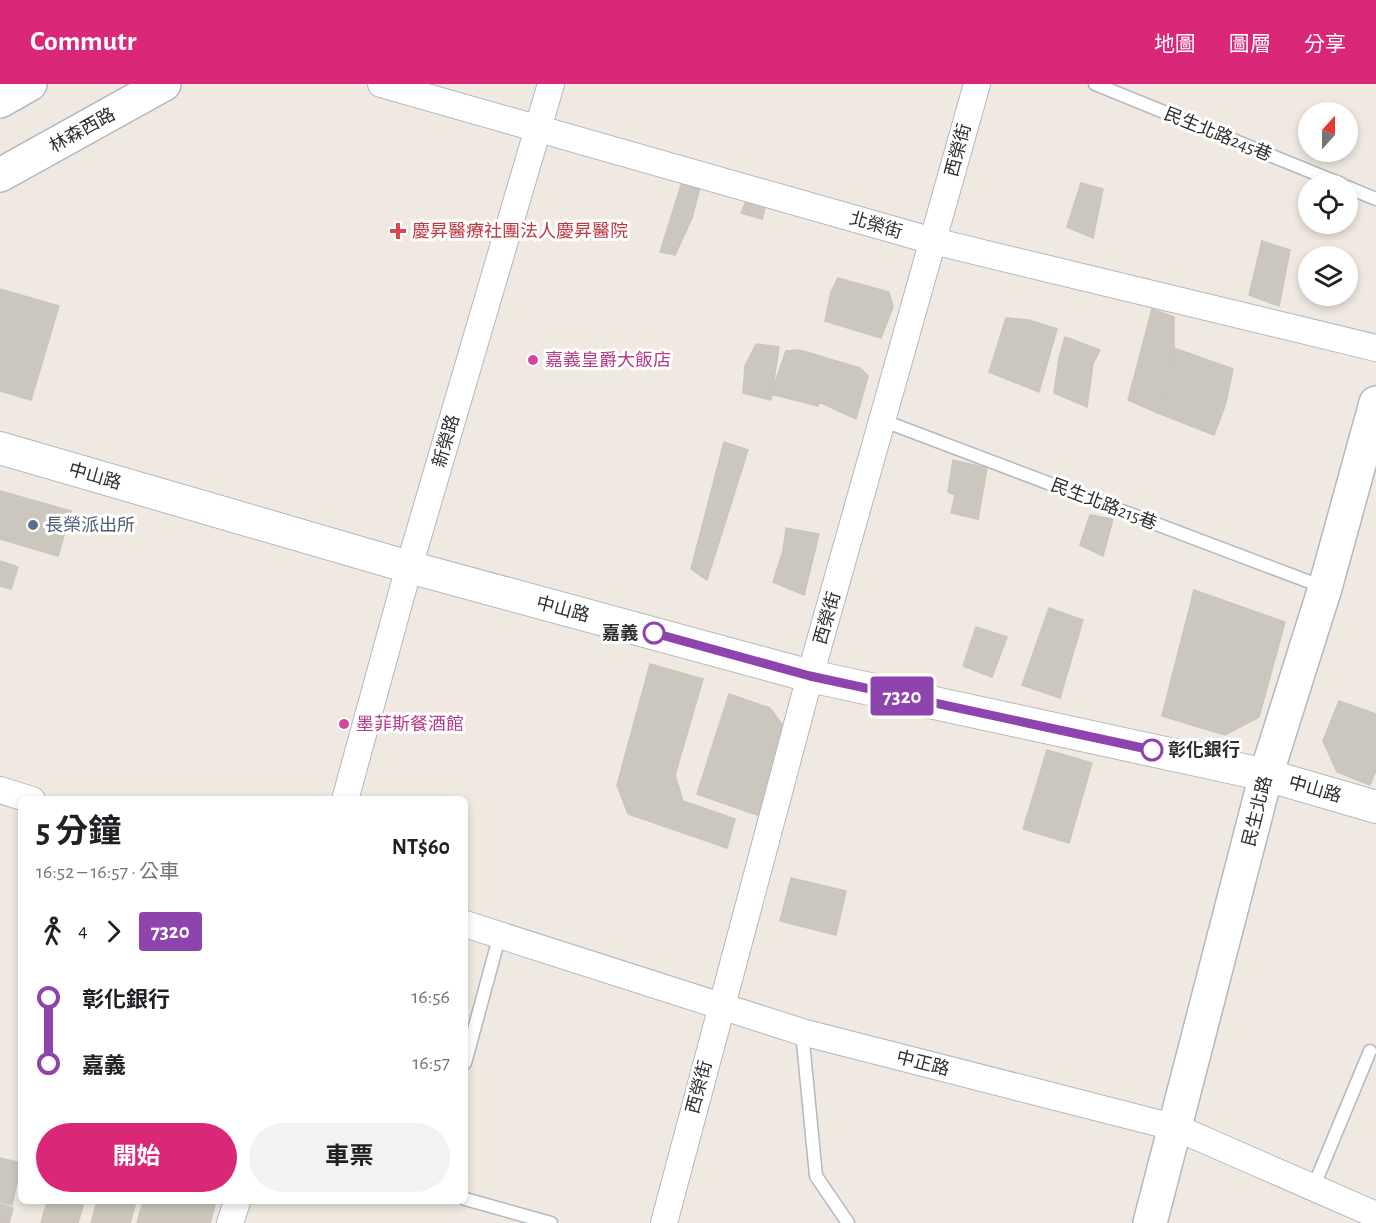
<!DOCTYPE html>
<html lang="zh-TW">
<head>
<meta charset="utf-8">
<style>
	:root { --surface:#fff; --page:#f2f2f2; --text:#202124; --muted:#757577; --accent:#db2777 }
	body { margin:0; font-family:"Alegreya Sans","Noto Sans TC",sans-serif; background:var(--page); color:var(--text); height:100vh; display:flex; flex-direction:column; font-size:22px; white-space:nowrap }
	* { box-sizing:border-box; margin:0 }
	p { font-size:20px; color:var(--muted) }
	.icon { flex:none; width:33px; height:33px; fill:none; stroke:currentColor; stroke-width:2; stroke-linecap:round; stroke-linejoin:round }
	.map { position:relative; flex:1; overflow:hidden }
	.sheet { position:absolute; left:18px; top:712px; width:450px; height:408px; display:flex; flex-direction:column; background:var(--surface); border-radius:9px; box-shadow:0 3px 9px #0003 }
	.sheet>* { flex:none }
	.badge { padding:0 12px; border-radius:4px; font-size:21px; line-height:39px }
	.needle { width:39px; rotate:21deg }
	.buttons { position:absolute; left:1298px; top:18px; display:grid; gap:12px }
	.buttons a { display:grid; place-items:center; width:60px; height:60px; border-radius:50%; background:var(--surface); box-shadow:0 3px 9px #0003; font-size:30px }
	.map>.badge { position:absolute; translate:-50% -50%; box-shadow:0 0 0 3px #fff }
	.legs { display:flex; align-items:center; gap:9px; height:66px; padding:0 18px; font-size:20px }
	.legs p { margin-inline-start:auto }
	.overview { display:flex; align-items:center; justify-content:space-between; height:102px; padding:0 18px }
	h1 { font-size:33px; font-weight:700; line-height:45px }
	.primary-button { display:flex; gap:12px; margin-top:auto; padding:12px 18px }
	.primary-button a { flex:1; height:69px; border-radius:36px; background:var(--accent); color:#fff; font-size:24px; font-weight:700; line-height:69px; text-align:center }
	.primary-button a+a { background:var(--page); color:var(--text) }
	ul { padding:0 18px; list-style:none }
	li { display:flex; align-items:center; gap:21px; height:66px; font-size:22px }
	li i { display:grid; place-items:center; width:9px; height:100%; margin:0 8px; background:currentColor }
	li i::after { content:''; width:15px; height:15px; margin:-8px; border:4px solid; border-radius:50%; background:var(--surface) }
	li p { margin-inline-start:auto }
	li:first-child i { background:linear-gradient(#0000 50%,currentColor 0) }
	li:last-child i { background:linear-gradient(currentColor 50%,#0000 0) }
	header { display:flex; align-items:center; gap:36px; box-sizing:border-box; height:84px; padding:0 30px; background:var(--accent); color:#fff }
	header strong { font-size:28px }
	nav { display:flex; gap:33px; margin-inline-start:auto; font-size:21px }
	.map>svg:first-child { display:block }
	.building { fill:#cbc7bf; stroke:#cbc5ba; stroke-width:1.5 }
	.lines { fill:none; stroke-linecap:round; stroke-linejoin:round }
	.service-casing { stroke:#b4b7c1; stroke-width:15 }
	.minor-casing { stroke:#b4b7c1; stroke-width:28 }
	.tertiary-casing { stroke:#b4b7c1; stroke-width:34 }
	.secondary-casing { stroke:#b4b7c1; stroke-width:36 }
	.service { stroke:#fff; stroke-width:12 }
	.minor { stroke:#fff; stroke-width:26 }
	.tertiary { stroke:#fff; stroke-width:32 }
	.secondary { stroke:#fff; stroke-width:33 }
	.line-1-casing { stroke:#fff; stroke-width:14 }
	.line-1 { stroke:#8e44ad; stroke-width:9 }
	.health-dot { fill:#e0444e; stroke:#fff; stroke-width:2 }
	.hotel-dot { fill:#d1479c; stroke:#fff; stroke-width:2 }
	.service-dot { fill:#5c6f8a; stroke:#fff; stroke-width:2 }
	.stop-1-dot { fill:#fff; stroke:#8e44ad; stroke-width:3 }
	.labels { text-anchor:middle; stroke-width:6; stroke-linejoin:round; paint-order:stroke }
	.street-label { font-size:18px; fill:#2e2e2e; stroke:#fff }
	.health-label { font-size:18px; fill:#be3a42; stroke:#fff; text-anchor:start }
	.hotel-label { font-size:18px; fill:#b23c85; stroke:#fff; text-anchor:start }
	.service-label { font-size:18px; fill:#4e5e75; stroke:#fff; text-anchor:start }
	.stop-label { font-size:18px; font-weight:bold; fill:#2e2e2e; stroke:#fff; text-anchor:end }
</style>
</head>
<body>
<header>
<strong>Commutr</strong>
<nav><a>地圖</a><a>圖層</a><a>分享</a></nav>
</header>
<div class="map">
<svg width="1376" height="1139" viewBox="0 0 1376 1139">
	<rect width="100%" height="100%" fill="#efe9e1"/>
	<path class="building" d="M683 95 701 99 692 134 675 171 660 168Z
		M1081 99 1103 105 1093 154 1067 143Z
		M749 109 768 112 762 135 741 129Z
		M1262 157 1290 166 1279 222 1249 211Z
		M838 194 889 208 893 223 881 254 825 237 831 208Z
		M0 205 59 222 31 316 0 307Z
		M1152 225 1174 233V264L1158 329 1128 316Z
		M1006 234 1029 236 1057 245 1039 308 989 288Z
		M1065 253 1100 266 1093 280 1087 323 1054 309 1059 274Z
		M756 260 779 263 771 316 743 309 745 282Z
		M1174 264 1233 285 1226 319 1214 351 1158 329Z
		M799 266 860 284 868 292 856 335 819 318 818 322 771 310 786 267Z
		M724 358 748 366 707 496 691 485Z
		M953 376 987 384 978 435 951 429 955 411 948 408Z
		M0 407 71 427 58 472 0 455Z
		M1090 431 1113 435 1103 472 1080 461Z
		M786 444 819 450 804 511 773 498 783 467Z
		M0 477 18 483 11 505 0 502Z
		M1194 506 1285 538 1259 633 1225 651 1162 632Z
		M1049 524 1083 536 1060 614 1022 601Z
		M976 543 1007 553 992 593 963 582Z
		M650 580 703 595 675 691 683 717 735 735 727 764 628 730 617 701Z
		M729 610 770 624 786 646 760 732 697 710Z
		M1339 617 1376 630V686L1370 701 1337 688 1323 657Z
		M1047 666 1092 679 1069 759 1023 745Z
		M791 794 846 807 836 851 780 837Z
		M0 1074 21 1079 12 1121 0 1118Z
		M47 1118H84L78 1139H41Z
		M97 1118H136L130 1139H91Z
		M143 1118H203L215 1121 210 1139H137Z
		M0 1120 13 1124 9 1139H0Z"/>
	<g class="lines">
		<g class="service-casing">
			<path id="service" d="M1095 0 1341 100
				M1347 103 1376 115
				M884 337 1323 503
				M802 948 816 1092 848 1139
				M465 979 500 850
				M1313 1104 1370 967
				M465 1115 551 1139"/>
		</g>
		<g class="minor-casing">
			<path id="minor" d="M381 0 933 157 1376 264
				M0 706 32 716
				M345 716 409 483 551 0
				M465 840 802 948 1177 1044 1376 1131
				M230 1139 237 1118
				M664 1139 810 592 977 0"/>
		</g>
		<g class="tertiary-casing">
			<path id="tertiary" d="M0 364 409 483 810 592 1266 691 1376 723"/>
		</g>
		<g class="secondary-casing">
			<path id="secondary" d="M0 17 30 0
				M0 91 164 0
				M1150 1139 1266 691 1325 504 1376 319"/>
		</g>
		<use href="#service" class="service"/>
		<use href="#minor" class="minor"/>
		<use href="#tertiary" class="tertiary"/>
		<use href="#secondary" class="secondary"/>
	</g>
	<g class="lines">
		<g class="line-1-casing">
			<path id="line-1" d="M654 549 810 592 1152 666"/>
		</g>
		<use href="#line-1" class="line-1"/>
	</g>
	<path class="health-dot" d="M395 138h6v6h6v6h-6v6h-6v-6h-6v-6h6z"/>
	<g class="hotel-dot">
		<circle cx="533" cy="276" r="6"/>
		<circle cx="344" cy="640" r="6"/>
	</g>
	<circle class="service-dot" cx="33" cy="441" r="6"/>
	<g class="stop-1-dot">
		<circle cx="654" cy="549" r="10"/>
		<circle cx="1152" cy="666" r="10"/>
	</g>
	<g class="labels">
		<g class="street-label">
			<text transform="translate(82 46) rotate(-29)" y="6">林森西路</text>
			<text transform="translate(1218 50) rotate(22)" y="6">民生北路245巷</text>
			<text transform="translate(958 66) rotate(-75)" y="6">西榮街</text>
			<text transform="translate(876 141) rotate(16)" y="6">北榮街</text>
			<text transform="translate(446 357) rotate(-74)" y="6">新榮路</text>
			<text transform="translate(95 392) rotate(16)" y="6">中山路</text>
			<text transform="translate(1104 420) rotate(21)" y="6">民生北路215巷</text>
			<text transform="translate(563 525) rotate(15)" y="6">中山路</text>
			<text transform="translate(827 534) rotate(-74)" y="6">西榮街</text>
			<text transform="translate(1315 705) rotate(16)" y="6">中山路</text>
			<text transform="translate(1257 727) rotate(-76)" y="6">民生北路</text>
			<text transform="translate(923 979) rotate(14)" y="6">中正路</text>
			<text transform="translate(699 1003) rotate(-75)" y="6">西榮街</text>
		</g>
		<g class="health-label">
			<text x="412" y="153">慶昇醫療社團法人慶昇醫院</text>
		</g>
		<g class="hotel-label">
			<text x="545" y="282">嘉義皇爵大飯店</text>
			<text x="356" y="646">墨菲斯餐酒館</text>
		</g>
		<g class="service-label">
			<text x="45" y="447">長榮派出所</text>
		</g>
		<g class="stop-label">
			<text x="638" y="555">嘉義</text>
			<text x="1168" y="672" text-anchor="start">彰化銀行</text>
		</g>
	</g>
</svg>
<div class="buttons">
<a><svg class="needle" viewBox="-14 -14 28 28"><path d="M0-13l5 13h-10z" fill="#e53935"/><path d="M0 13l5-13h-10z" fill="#757577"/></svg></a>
<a><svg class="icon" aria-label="locate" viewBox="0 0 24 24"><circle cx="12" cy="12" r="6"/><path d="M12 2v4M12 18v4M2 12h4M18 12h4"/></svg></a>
<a><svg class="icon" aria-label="layers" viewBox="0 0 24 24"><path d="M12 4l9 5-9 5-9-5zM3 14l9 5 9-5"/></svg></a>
</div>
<b class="badge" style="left:902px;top:612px;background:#8e44ad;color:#fff">7320</b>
<section class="sheet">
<div class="overview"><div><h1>5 分鐘</h1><p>16:52 – 16:57 · 公車</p></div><b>NT$60</b></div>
<div class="legs"><svg class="icon" aria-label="walk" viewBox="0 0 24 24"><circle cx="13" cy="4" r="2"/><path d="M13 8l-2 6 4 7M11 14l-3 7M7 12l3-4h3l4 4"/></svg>4<svg class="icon" aria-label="forward" viewBox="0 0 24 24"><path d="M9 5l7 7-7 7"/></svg><b class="badge" style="background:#8e44ad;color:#fff">7320</b></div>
<ul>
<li><i style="color:#8e44ad"></i><b>彰化銀行</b><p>16:56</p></li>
<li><i style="color:#8e44ad"></i><b>嘉義</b><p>16:57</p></li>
</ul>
<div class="primary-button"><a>開始</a><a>車票</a></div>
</section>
</div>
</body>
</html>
